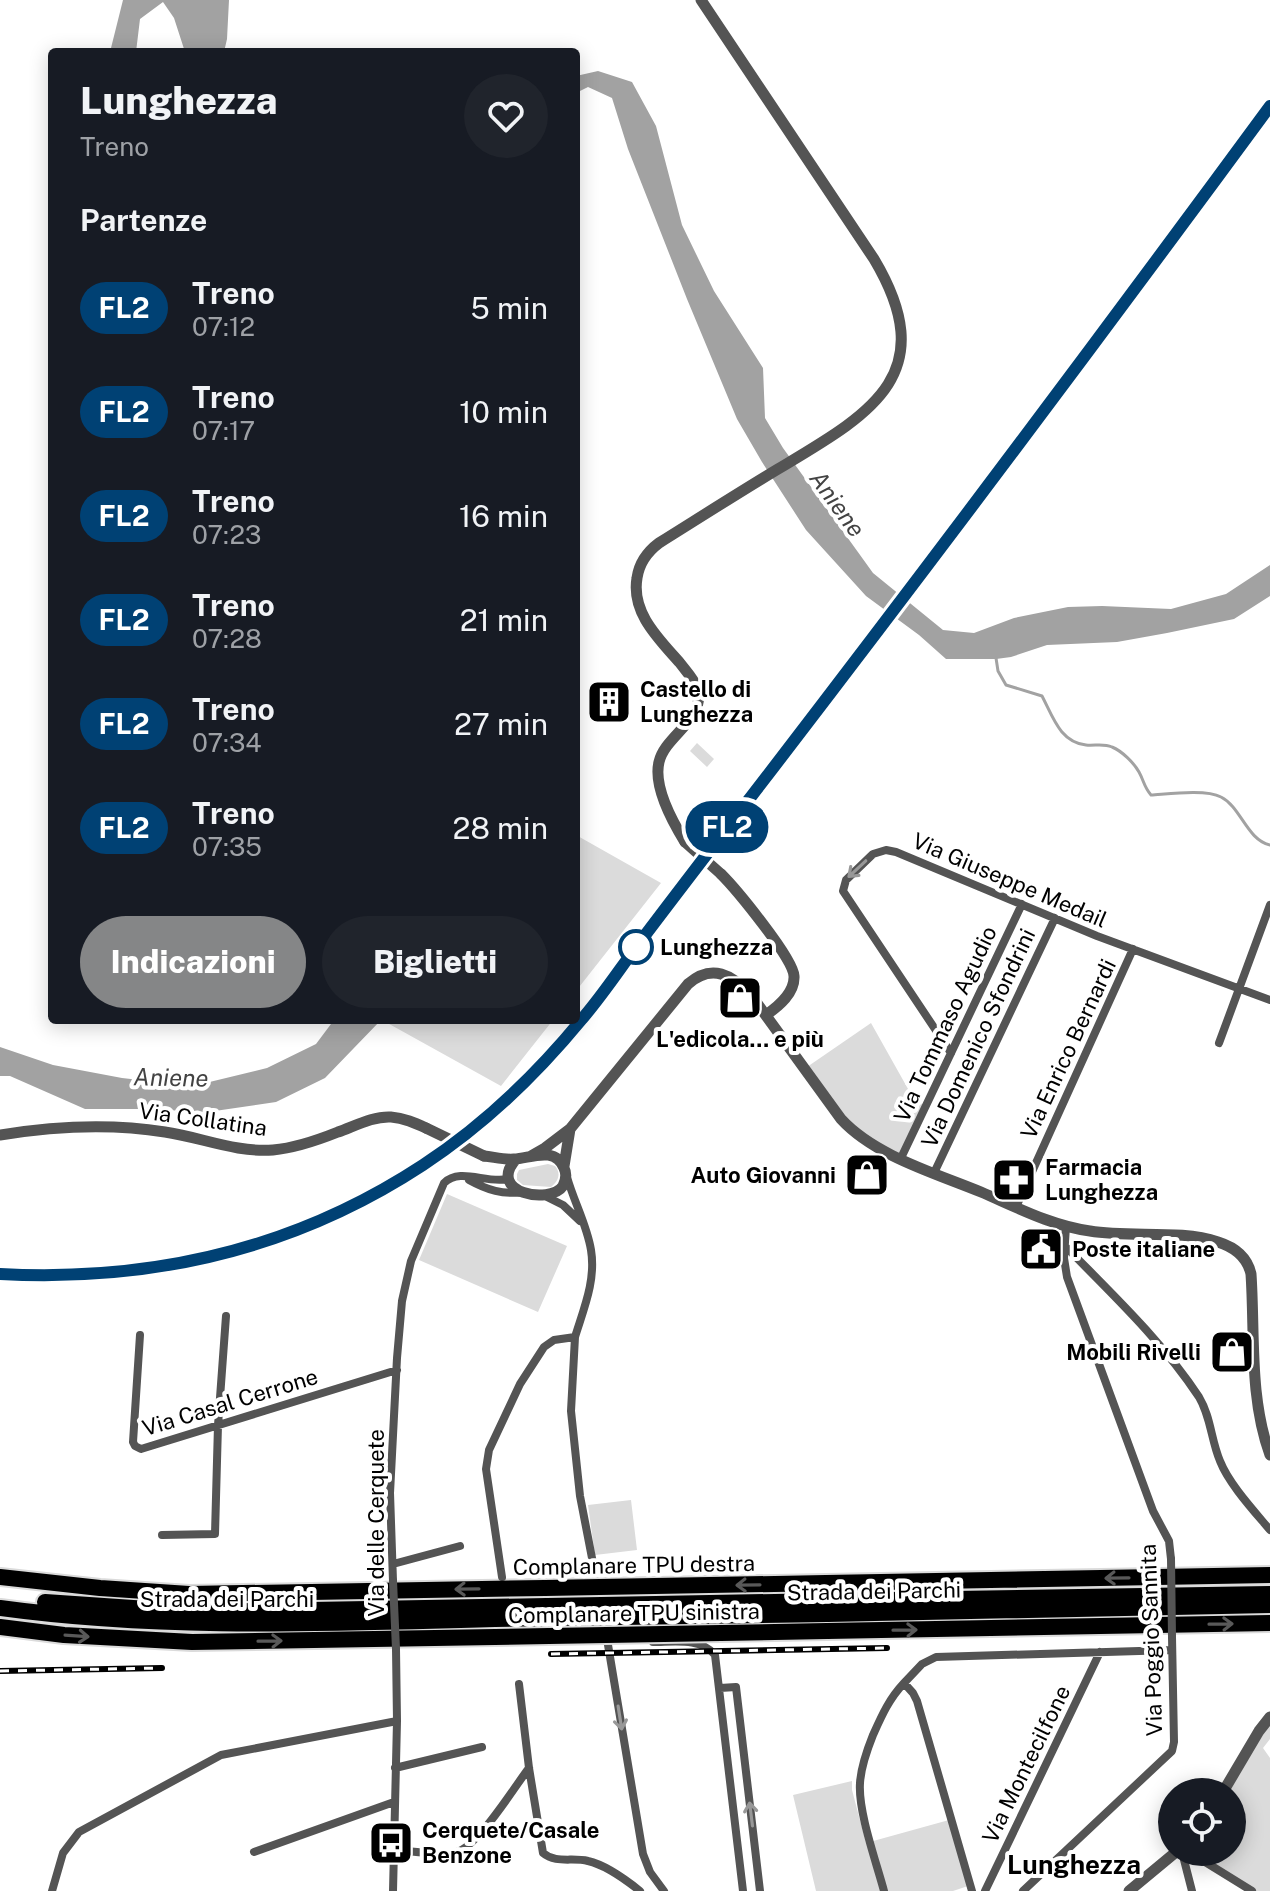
<!DOCTYPE html>
<html lang="it">
<head>
<meta charset="utf-8">
<style>
	:root { --surface:#171b24; --page:#20242c; --text:#f1f3f6; --muted:#9ea1a6; --accent:#858687 }
	body { margin:0; font-family:"Public Sans",sans-serif; background:var(--page); color:var(--text); height:100vh; display:flex; flex-direction:column; font-size:30px; white-space:nowrap }
	* { box-sizing:border-box; margin:0 }
	p { font-size:26px; color:var(--muted) }
	.icon { flex:none; width:44px; height:44px; fill:none; stroke:currentColor; stroke-width:2; stroke-linecap:round; stroke-linejoin:round }
	.map { position:relative; flex:1; overflow:hidden }
	.panel { position:absolute; left:48px; top:48px; width:532px; height:976px; display:flex; flex-direction:column; background:var(--surface); border-radius:8px; box-shadow:0 4px 20px #0003 }
	.panel>* { flex:none }
	.badge { padding:0 16px; border-radius:26px; font-size:28px; line-height:52px }
	.buttons { position:absolute; left:1158px; top:1778px; display:grid; gap:16px }
	.buttons a { display:grid; place-items:center; width:88px; height:88px; border-radius:50%; background:var(--surface); box-shadow:0 4px 20px #0003; font-size:40px }
	.map>.badge { position:absolute; translate:-50% -50%; box-shadow:0 0 0 4px #fff }
	h2 { padding:0 32px; font-size:30px; line-height:72px }
	.round { display:grid; place-items:center; flex:none; width:84px; height:84px; border-radius:42px; background:var(--page) }
	.head { display:flex; align-items:center; justify-content:space-between; height:136px; padding:0 32px }
	h1 { font-size:38px; font-weight:800; line-height:60px }
	.cta { display:flex; gap:16px; margin-top:auto; padding:16px 32px }
	.cta a { flex:1; height:92px; border-radius:48px; background:var(--accent); color:#fff; font-size:32px; font-weight:800; line-height:92px; text-align:center }
	.cta a+a { background:var(--page); color:var(--text) }
	ul { padding:0; list-style:none }
	li { display:flex; align-items:center; gap:24px; height:104px; padding:0 32px }
	li div { flex:1 }
	li b { display:block; font-size:30px }
	li em { font-style:normal }
	li .badge { min-width:88px; font-weight:700; text-align:center }
	.map>svg:first-child { display:block }
	.green { fill:#dbdbdb }
	.water { fill:#a2a2a2 }
	.lines { fill:none; stroke-linecap:round; stroke-linejoin:round }
	.stream { stroke:#a2a2a2; stroke-width:3 }
	.motorway-casing { stroke:#dbdbdb; stroke-width:20 }
	.minor { stroke:#545454; stroke-width:8 }
	.tertiary { stroke:#545454; stroke-width:11 }
	.motorway { stroke:#000; stroke-width:16 }
	.rail-casing { stroke:#000; stroke-width:6 }
	.rail { stroke:#fff; stroke-width:3; stroke-dasharray:9; stroke-linecap:butt }
	.motorway-bridge-casing { stroke:#dbdbdb; stroke-width:20; stroke-linecap:butt }
	.minor-bridge { stroke:#545454; stroke-width:8 }
	.tertiary-bridge { stroke:#545454; stroke-width:11 }
	.motorway-bridge { stroke:#000; stroke-width:16 }
	.oneway { stroke:#989898 }
	.oneway2 { stroke:#595959 }
	.line-casing { stroke:#fff; stroke-width:18 }
	.line { stroke:#004174; stroke-width:12 }
	.stop-dot { fill:#fff; stroke:#004174; stroke-width:4 }
	.labels { text-anchor:middle; stroke-width:8; stroke-linejoin:round; paint-order:stroke }
	.poi-label { font-size:22px; font-weight:bold; fill:#000; stroke:#fff; text-anchor:start }
	.street-label { font-size:22px; fill:#000; stroke:#fff }
	.stop-label { font-size:22px; font-weight:bold; fill:#000; stroke:#fff; text-anchor:start }
	.water-label { font-size:24px; font-style:italic; fill:#434343; stroke:#fff }
	.quarter-label { font-size:26px; font-weight:bold; fill:#000; stroke:#fff }
</style>
</head>
<body>
<div class="map">
<svg width="1270" height="1891" viewBox="0 0 1270 1891">
	<rect width="100%" height="100%" fill="#fff"/>
	<path class="green" d="M697 743 714 759 707 767 690 751Z
		M576 835 661 883 576 991Z
		M382 1020H553L501 1086Z
		M871 1023 912 1096 923 1105 900 1154 877 1143 844 1119 807 1067Z
		M548 1164 555 1166C561 1173 559 1181 551 1187L523 1185 517 1180V1174L519 1170Z
		M447 1194 567 1246 538 1312 419 1260Z
		M631 1500 637 1550 595 1555 588 1505Z
		M1270 1717V1739L1263 1748 1270 1758V1891H1249L1189 1852H1232V1792H1223Z
		M852 1781V1790L866 1843 949 1820 968 1886 953 1891H816L793 1795Z"/>
	<path class="water" d="M123 0H229L227 39 224 52H185L174 18 163 2 140 19 136 52H110Z
		M598 71 632 82 656 126 682 225 714 291 763 368 765 418 783 448 873 573 943 630 974 633 1014 618 1068 607 1102 606 1171 609 1226 594 1270 565V596L1234 619 1167 633 1117 642 1047 645 1011 657 996 659H946L919 635 866 596 806 530 762 462 737 419 687 299 628 149 612 98 588 87 576 93V76Z
		M334 1020H381L325 1078 276 1102 201 1113 159 1109H85L10 1076H0V1047L53 1065 122 1078 193 1086 267 1068 316 1044Z"/>
	<g class="lines">
		<path class="stream" d="M996 658 998 671 1006 685 1042 696C1053 717 1060 742 1086 745 1095 746 1103 743 1112 747 1122 751 1134 763 1139 772 1144 781 1144 787 1151 795 1168 794 1206 789 1221 797 1241 807 1247 840 1270 845"/>
		<g class="motorway-casing">
			<path id="motorway" d="M0 1577 100 1588 189 1594 545 1588
				M826 1583 1270 1575
				M827 1601 1270 1594
				M45 1602 192 1612 547 1606
				M0 1608C181 1633 366 1621 548 1618
				M827 1614 1270 1605
				M0 1627 64 1635 192 1642 549 1636
				M827 1631 1270 1623"/>
		</g>
		<path class="minor" d="M1219 1043 1270 905
			M951 1053 843 891 846 880 873 854 886 850 896 852 1097 936 1270 1000
			M901 1158 1022 904
			M934 1173 1055 918
			M469 1180C487 1190 503 1195 524 1192
			M543 1195 563 1205 580 1221
			M1016 1207 1133 949
			M1066 1226 1064 1258 1067 1277 1153 1511 1169 1541 1171 1559
			M1065 1246C1112 1294 1162 1341 1199 1397 1211 1417 1211 1440 1220 1461 1229 1484 1254 1511 1270 1530
			M140 1335 133 1442 135 1446 141 1449 397 1370
			M575 1337 571 1411 580 1496 598 1589
			M162 1535 215 1534 218 1425 226 1316
			M393 1564 460 1546
			M502 1577 486 1469 489 1450 520 1384 544 1347 554 1340 575 1337C584 1308 596 1280 591 1250 587 1225 574 1202 567 1177
			M393 1581 390 1493 397 1358 402 1301 411 1261 444 1183C460 1167 486 1184 508 1179
			M603 1615 643 1854 650 1872 664 1891
			M653 1642C674 1642 700 1637 715 1655L743 1891
			M904 1683 922 1664 936 1657 1172 1650
			M519 1684 529 1768 543 1853C556 1864 572 1857 588 1861 606 1865 625 1879 640 1891
			M720 1688 736 1687 760 1891
			M395 1768 482 1747
			M394 1850C413 1851 437 1856 456 1852 477 1848 515 1786 529 1768
			M254 1852 394 1802
			M1182 1852 1192 1891
			M1189 1852 1252 1891
			M52 1891 63 1853 79 1832 221 1755 397 1721
			M393 1891 397 1721 396 1649
			M884 1891C876 1861 858 1812 860 1783 861 1766 867 1750 873 1735 882 1715 889 1699 904 1683L913 1693 917 1701 972 1891
			M985 1891 1100 1652
			M1023 1891 1172 1751 1174 1742 1172 1637"/>
		<path class="tertiary" d="M685 842C672 821 653 787 659 762 665 735 707 719 697 688 694 679 686 671 680 663 659 639 631 613 637 578 639 564 647 552 659 543 699 518 738 493 778 469 870 414 943 375 874 259L701 0
			M721 874C736 889 793 958 794 976 795 993 779 1006 766 1015
			M0 1135C55 1126 109 1123 165 1132 200 1137 237 1153 273 1150 295 1148 318 1140 338 1132 355 1126 373 1116 391 1117 404 1118 415 1123 426 1128
			M484 1156C494 1157 504 1160 514 1159 531 1158 555 1146 564 1168 567 1174 566 1180 563 1186 550 1205 486 1193 516 1159
			M531 1156 545 1148 570 1129 688 984C712 963 732 975 751 995L841 1119C875 1156 935 1173 981 1192 1016 1207 1052 1226 1090 1231 1131 1238 1179 1229 1218 1242 1234 1247 1247 1256 1251 1274 1255 1334 1249 1397 1270 1455
			M564 1166 570 1129
			M1223 1792 1259 1731 1270 1717
			M1129 1891 1176 1852"/>
		<use href="#motorway" class="motorway"/>
		<g class="rail-casing">
			<path id="rail" d="M0 1274C151 1282 295 1249 423 1165 484 1125 536 1075 583 1019 602 996 618 970 637 946 673 898 710 850 747 802 806 725 864 648 922 571 1039 416 1155 262 1270 106
				M551 1654 887 1648
				M0 1671 162 1668"/>
		</g>
		<use href="#rail" class="rail"/>
		<g class="motorway-bridge-casing">
			<path id="motorway-bridge" d="M545 1588 826 1583
				M547 1606 827 1601
				M548 1618 827 1614
				M549 1636 827 1631"/>
		</g>
		<path class="minor-bridge" d="M1171 1559 1172 1637
			M393 1581 396 1649"/>
		<path class="tertiary-bridge" d="M685 842 721 874
			M426 1128 484 1156"/>
		<use href="#motorway-bridge" class="motorway-bridge"/>
	</g>
	<defs><path id="oneway-shaft" d="M-6 0H5M1.5-3L5.5 0L1.5 3" fill="none" stroke-width="1.6" stroke-linecap="round" stroke-linejoin="round" transform="scale(2)"/></defs>
	<g class="oneway">
		<use href="#oneway-shaft" transform="translate(857 869) rotate(137)"/>
		<use href="#oneway-shaft" transform="translate(620 1718) rotate(81)"/>
		<use href="#oneway-shaft" transform="translate(751 1814) rotate(-97)"/>
	</g>
	<g class="oneway2">
		<use href="#oneway-shaft" transform="translate(1117 1578) rotate(179)"/>
		<use href="#oneway-shaft" transform="translate(748 1585) rotate(179)"/>
		<use href="#oneway-shaft" transform="translate(467 1589) rotate(179)"/>
		<use href="#oneway-shaft" transform="translate(1221 1624) rotate(-1)"/>
		<use href="#oneway-shaft" transform="translate(905 1630) rotate(-1)"/>
		<use href="#oneway-shaft" transform="translate(77 1636) rotate(4)"/>
		<use href="#oneway-shaft" transform="translate(270 1641) rotate(-1)"/>
	</g>
	<g class="lines">
		<g class="line-casing">
			<path id="line" d="M0 1274C151 1282 295 1249 423 1165 484 1125 536 1075 582 1019 602 996 619 970 637 946 673 898 710 850 747 802 924 572 1098 340 1270 106"/>
		</g>
		<use href="#line" class="line"/>
	</g>
	<defs>
		<g id="building-square" transform="scale(2.3)"><rect x="-9" y="-9" width="18" height="18" rx="4" fill="#000" stroke="#fff"/><path d="M-4-6H4V6H1V3H-1V6H-4ZM-2.5-4.3h1.7v1.8h-1.7ZM.8-4.3h1.7v1.8H.8ZM-2.5-1h1.7V.8h-1.7ZM.8-1h1.7V.8H.8Z" fill="#fff"/></g>
		<g id="shop-square" transform="scale(2.3)"><rect x="-9" y="-9" width="18" height="18" rx="4" fill="#000" stroke="#fff"/><path d="M-5-2.5h2.3a2.7 3.5 0 0 1 5.4 0H5L5.5 6h-11ZM-1.5-2.5h3a1.5 2.3 0 0 0-3 0Z" fill="#fff"/></g>
		<g id="pharmacy-square" transform="scale(2.3)"><rect x="-9" y="-9" width="18" height="18" rx="4" fill="#000" stroke="#fff"/><path d="M-2-6h4v4h4v4h-4v4h-4v-4h-4v-4h4Z" fill="#fff"/></g>
		<g id="civic-square" transform="scale(2.3)"><rect x="-9" y="-9" width="18" height="18" rx="4" fill="#000" stroke="#fff"/><path d="M-.6-6.5H3V-4.5H.6V-3L4-1V1h2V6H-6V1h2V-1L-.6-3ZM-1.2 2.5V6h2.4V2.5Z" fill="#fff"/></g>
		<g id="bus-square" transform="scale(2.3)"><rect x="-9" y="-9" width="18" height="18" rx="4" fill="#000" stroke="#fff"/><path d="M-5-6H5V4H4V6H2V4H-2V6H-4V4H-5ZM-3.5-4V0h7V-4ZM-3.5 1.2v1.5H-2V1.2ZM2 1.2v1.5H3.5V1.2Z" fill="#fff"/></g>
	</defs>
	<g fill-rule="evenodd">
		<use href="#building-square" x="609" y="702"/>
		<use href="#shop-square" x="740" y="998"/>
		<use href="#shop-square" x="867" y="1175"/>
		<use href="#pharmacy-square" x="1014" y="1180"/>
		<use href="#civic-square" x="1041" y="1249"/>
		<use href="#shop-square" x="1232" y="1352"/>
		<use href="#bus-square" x="391" y="1843"/>
	</g>
	<circle class="stop-dot" cx="636" cy="947" r="16"/>
	<g class="labels">
		<g class="poi-label">
			<text x="640" y="697">Castello di<tspan x="640" dy="25">Lunghezza</tspan></text>
			<text x="740" y="1047" text-anchor="middle">L'edicola… e più</text>
			<text x="1045" y="1175">Farmacia<tspan x="1045" dy="25">Lunghezza</tspan></text>
			<text x="836" y="1183" text-anchor="end">Auto Giovanni</text>
			<text x="1072" y="1257">Poste italiane</text>
			<text x="1201" y="1360" text-anchor="end">Mobili Rivelli</text>
			<text x="422" y="1838">Cerquete/Casale<tspan x="422" dy="25">Benzone</tspan></text>
		</g>
		<g class="street-label">
			<text transform="translate(1010 880) rotate(23)" y="8">Via Giuseppe Medail</text>
			<text transform="translate(945 1024) rotate(-65)" y="8">Via Tommaso Agudio</text>
			<text transform="translate(978 1038) rotate(-65)" y="8">Via Domenico Sfondrini</text>
			<text transform="translate(1068 1049) rotate(-65)" y="8">Via Enrico Bernardi</text>
			<text transform="translate(203 1119) rotate(8)" y="8">Via Collatina</text>
			<text transform="translate(230 1402) rotate(-17)" y="8">Via Casal Cerrone</text>
			<text transform="translate(376 1523) rotate(-90)" y="8">Via delle Cerquete</text>
			<text transform="translate(634 1565) rotate(-1)" y="8">Complanare TPU destra</text>
			<text transform="translate(874 1591) rotate(-1)" y="8">Strada dei Parchi</text>
			<text x="227" y="1607">Strada dei Parchi</text>
			<text transform="translate(634 1613) rotate(-1)" y="8">Complanare TPU sinistra</text>
			<text transform="translate(1151 1640) rotate(-92)" y="8">Via Poggio Sannita</text>
			<text transform="translate(1026 1764) rotate(-64)" y="8">Via Montecilfone</text>
		</g>
		<g class="stop-label">
			<text x="660" y="955">Lunghezza</text>
		</g>
		<g class="water-label">
			<text transform="translate(837 504) rotate(54)" y="8">Aniene</text>
			<text transform="translate(171 1078) rotate(1)" y="8">Aniene</text>
		</g>
		<g class="quarter-label">
			<text x="1074" y="1874">Lunghezza</text>
		</g>
	</g>
</svg>
<div class="buttons">
<a><svg class="icon" aria-label="locate" viewBox="0 0 24 24"><circle cx="12" cy="12" r="6"/><path d="M12 2v4M12 18v4M2 12h4M18 12h4"/></svg></a>
</div>
<b class="badge" style="left:727px;top:827px;background:#004174;color:#fff">FL2</b>
<section class="panel">
<div class="head"><div><h1>Lunghezza</h1><p>Treno</p></div><a class="round"><svg class="icon" aria-label="heart" viewBox="0 0 24 24"><path d="M12 20l-8-8c-3-5 5-10 8-4 3-6 11-1 8 4z"/></svg></a></div>
<h2>Partenze</h2>
<ul>
<li><span class="badge" style="background:#004174;color:#fff">FL2</span><div><b>Treno</b><p>07:12</p></div><em>5 min</em></li>
<li><span class="badge" style="background:#004174;color:#fff">FL2</span><div><b>Treno</b><p>07:17</p></div><em>10 min</em></li>
<li><span class="badge" style="background:#004174;color:#fff">FL2</span><div><b>Treno</b><p>07:23</p></div><em>16 min</em></li>
<li><span class="badge" style="background:#004174;color:#fff">FL2</span><div><b>Treno</b><p>07:28</p></div><em>21 min</em></li>
<li><span class="badge" style="background:#004174;color:#fff">FL2</span><div><b>Treno</b><p>07:34</p></div><em>27 min</em></li>
<li><span class="badge" style="background:#004174;color:#fff">FL2</span><div><b>Treno</b><p>07:35</p></div><em>28 min</em></li>
</ul>
<div class="cta"><a>Indicazioni</a><a>Biglietti</a></div>
</section>
</div>
</body>
</html>
